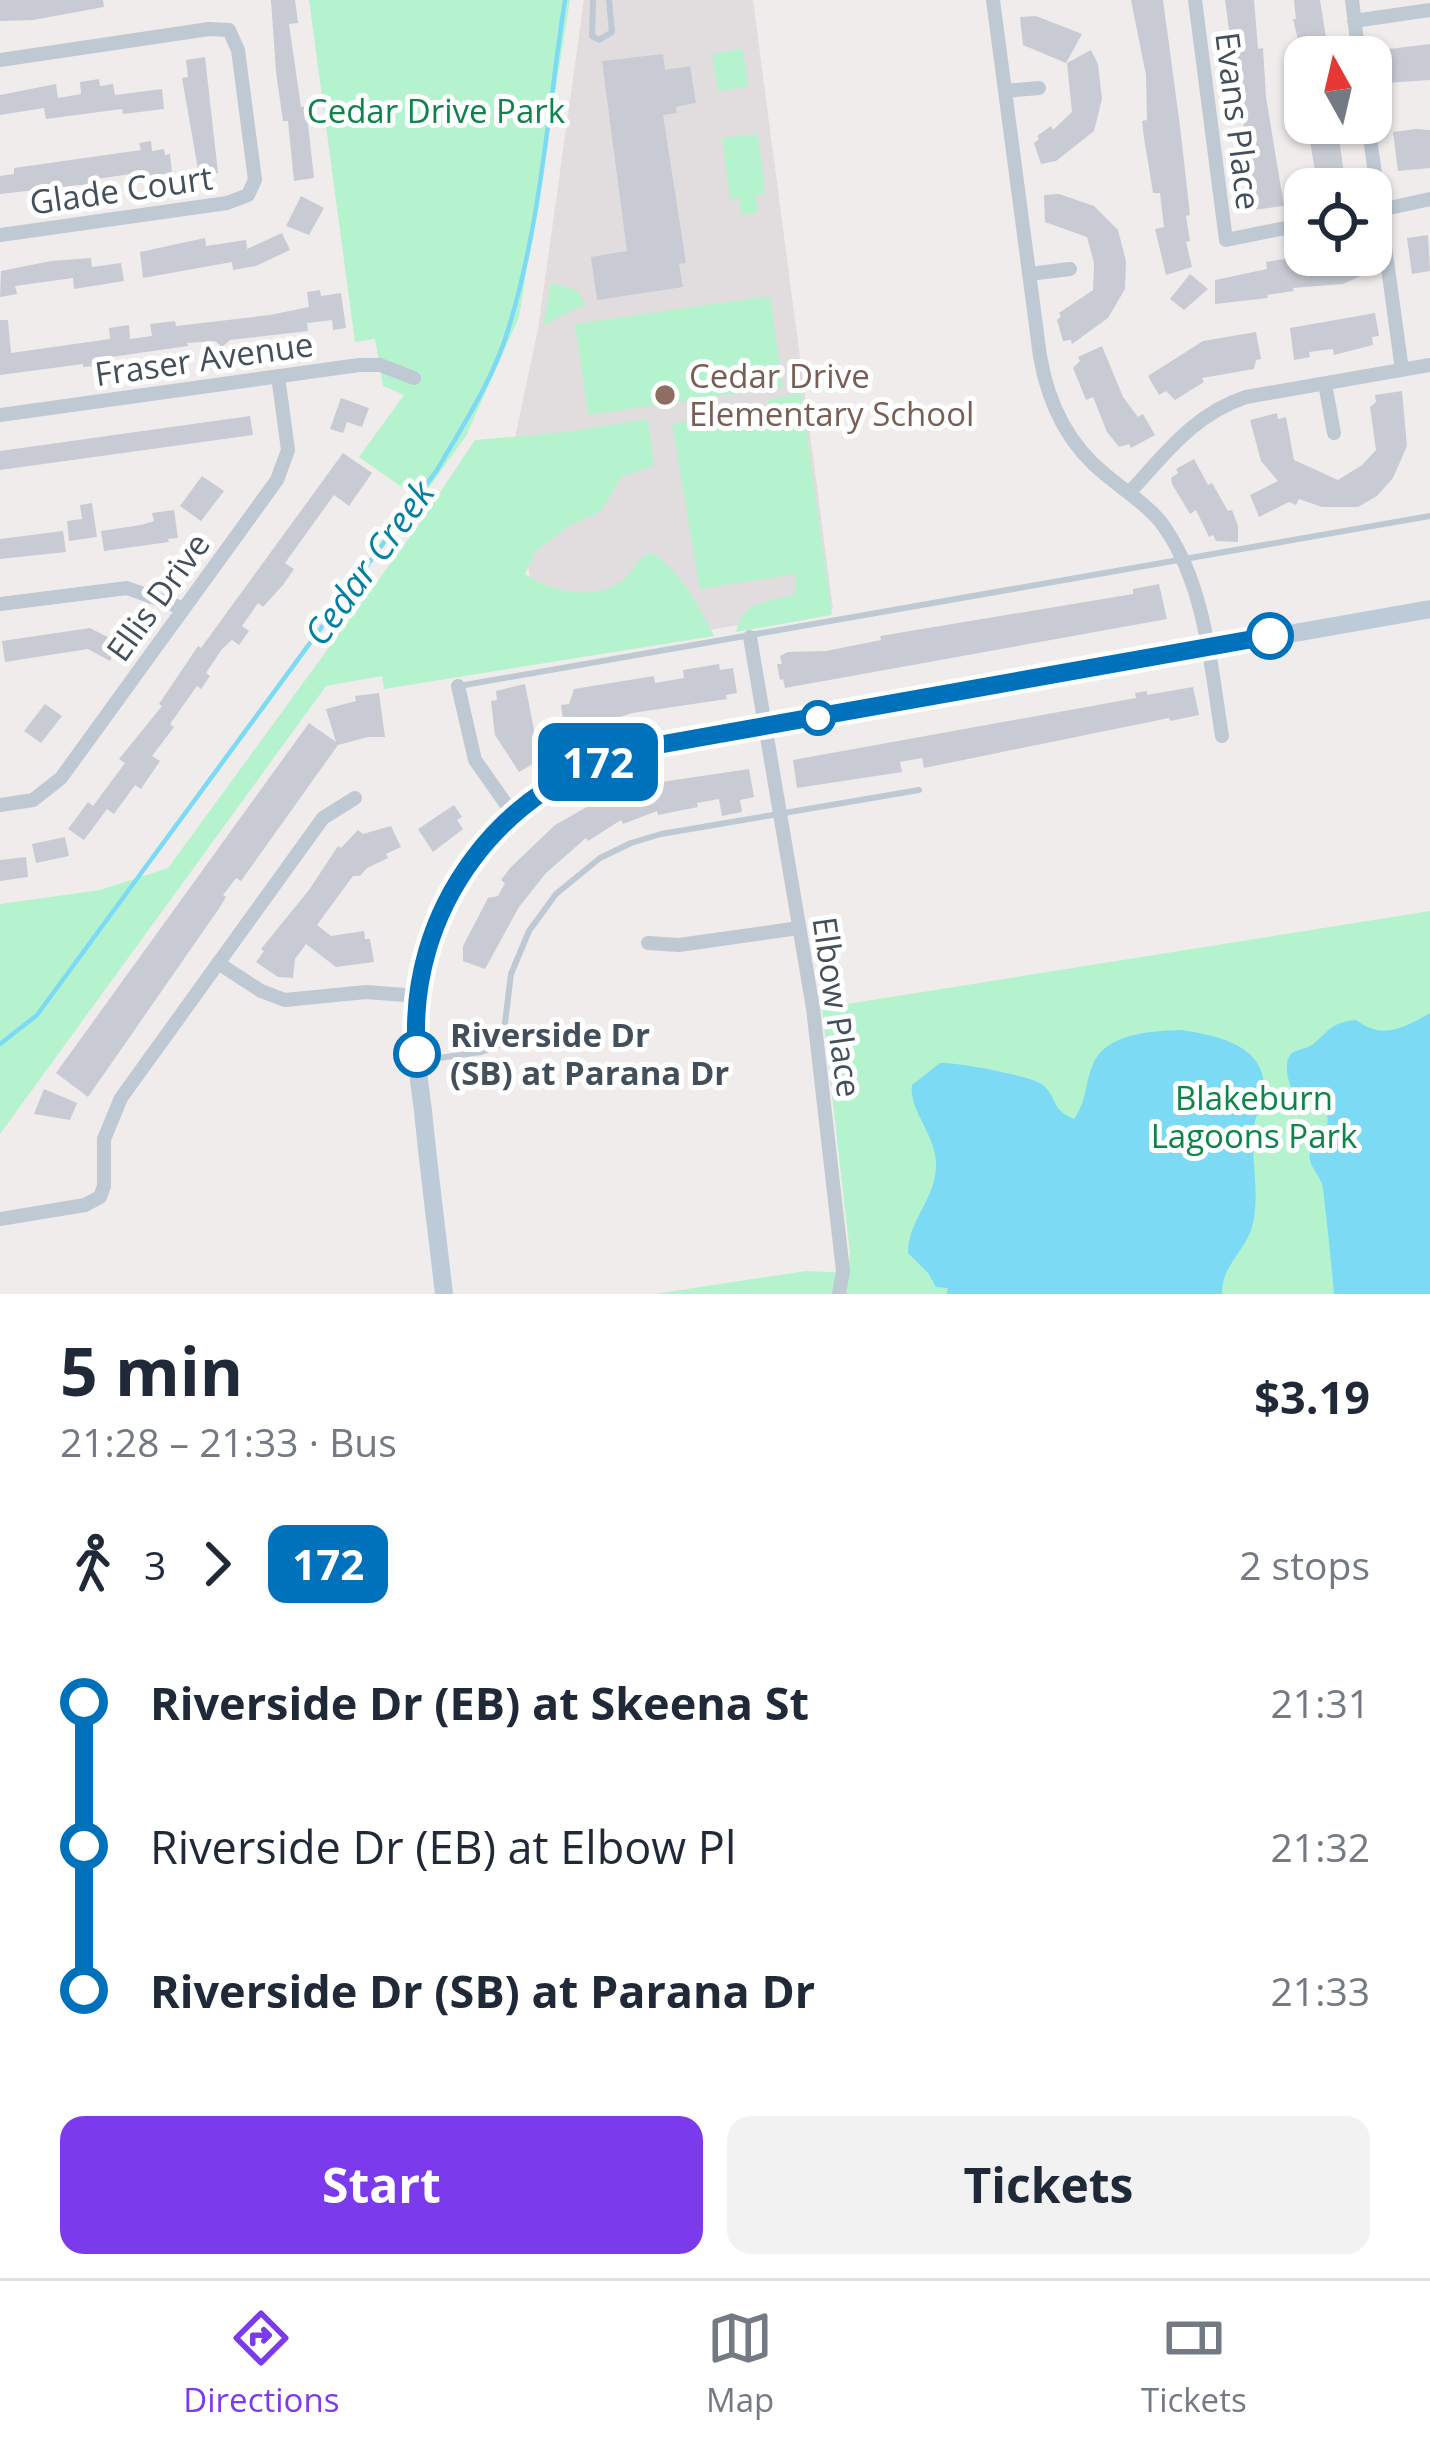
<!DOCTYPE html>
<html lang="en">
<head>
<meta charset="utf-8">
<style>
	:root { --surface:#fff; --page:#f2f2f3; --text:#1f2937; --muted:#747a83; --line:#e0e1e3; --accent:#7c3aed }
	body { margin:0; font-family:"Open Sans",sans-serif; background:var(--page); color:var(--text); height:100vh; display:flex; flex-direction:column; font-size:45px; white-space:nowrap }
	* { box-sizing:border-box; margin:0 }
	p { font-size:39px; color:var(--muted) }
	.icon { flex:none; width:66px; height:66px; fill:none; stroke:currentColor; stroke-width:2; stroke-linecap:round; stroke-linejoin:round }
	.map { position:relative; height:1294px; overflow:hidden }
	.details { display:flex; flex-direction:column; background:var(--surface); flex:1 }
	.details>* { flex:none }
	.badge { padding:0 24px; border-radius:18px; font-size:42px; line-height:78px }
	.needle { width:78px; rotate:352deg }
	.buttons { position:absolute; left:1284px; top:36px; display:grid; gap:24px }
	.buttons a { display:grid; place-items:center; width:108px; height:108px; border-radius:24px; background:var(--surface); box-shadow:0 3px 9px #0004; font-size:60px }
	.map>.badge { position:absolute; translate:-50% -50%; box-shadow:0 0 0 6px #fff }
	.legs { display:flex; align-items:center; gap:18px; height:132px; padding:0 60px; font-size:39px }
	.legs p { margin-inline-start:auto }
	.summary { display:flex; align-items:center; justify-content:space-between; height:204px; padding:0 60px }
	h1 { font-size:66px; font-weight:700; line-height:90px }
	.action { display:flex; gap:24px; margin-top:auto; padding:24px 60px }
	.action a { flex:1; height:138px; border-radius:24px; background:var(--accent); color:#fff; font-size:48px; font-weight:700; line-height:138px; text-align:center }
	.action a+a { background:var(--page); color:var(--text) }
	ul { padding:0 60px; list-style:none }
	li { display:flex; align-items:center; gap:42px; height:144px; font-size:45px }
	li i { display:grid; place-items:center; width:18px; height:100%; margin:0 15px; background:currentColor }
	li i::after { content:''; width:30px; height:30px; margin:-15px; border:9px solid; border-radius:50%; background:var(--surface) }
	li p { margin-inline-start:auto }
	li:first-child i { background:linear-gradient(#0000 50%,currentColor 0) }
	li:last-child i { background:linear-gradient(currentColor 50%,#0000 0) }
	.dock { display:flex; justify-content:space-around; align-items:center; height:168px; border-top:3px solid var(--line); background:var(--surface); font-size:33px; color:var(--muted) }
	.dock a { display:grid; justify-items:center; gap:6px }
	.dock .active { color:var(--accent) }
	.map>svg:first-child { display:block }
	.education { fill:#e1ddde }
	.green { fill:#b5f3ce }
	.water { fill:#7ddaf5 }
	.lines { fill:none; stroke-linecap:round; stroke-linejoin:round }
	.stream { stroke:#7ddaf5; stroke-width:4.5 }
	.building { fill:#c8cbd3 }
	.lane { stroke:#bec9d4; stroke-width:6 }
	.street { stroke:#bec9d4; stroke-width:14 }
	.secondary { stroke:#bdcad8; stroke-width:18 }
	.line-1-casing { stroke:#fff; stroke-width:27 }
	.line-1 { stroke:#0072bc; stroke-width:18 }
	.education-dot { fill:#8d6e63; stroke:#fff; stroke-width:4.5 }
	.stop-1-dot { fill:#fff; stroke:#0072bc; stroke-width:6 }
	.labels { text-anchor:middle; stroke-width:10; stroke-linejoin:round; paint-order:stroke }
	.park-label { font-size:33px; fill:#0d844a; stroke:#fff }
	.street-label { font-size:33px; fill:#43505c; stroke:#fff }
	.education-label { font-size:33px; fill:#785e54; stroke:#fff; text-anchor:start }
	.stop-label { font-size:33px; font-weight:bold; fill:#43505c; stroke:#fff; text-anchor:start }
	.water-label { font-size:36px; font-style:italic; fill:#027fa2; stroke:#fff }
</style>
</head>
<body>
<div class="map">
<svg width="1430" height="1294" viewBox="0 0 1430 1294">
	<rect width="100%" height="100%" fill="#f0ecec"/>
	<path class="education" d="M584 0H753L833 609 544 658 510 461 538 329Z"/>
	<path class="green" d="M309 0H570L519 317 466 436 420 500 359 457 404 395 383 386 375 339 355 342Z
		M743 49 748 87 718 91 712 54Z
		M758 134 765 194 756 195 758 212 741 215 739 198 730 199 722 138Z
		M551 283 578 291 585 304 543 325Z
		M770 296 783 387 588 415 575 324Z
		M801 393 832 615 736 632C744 599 767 603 795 594V574L700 589 672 424 769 408 768 400Z
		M648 419 654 466 622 476 601 511 567 527 535 552 525 574C551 592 598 603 625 578 636 568 637 557 653 553 681 572 699 606 714 636L384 689 382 676 326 686 0 1134V904L100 890 168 868 417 527 475 440 567 432Z
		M1430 911V1294H654L806 1271 848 1273 850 1253 822 1008Z"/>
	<path class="water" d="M1430 1013V1294H1334C1331 1259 1327 1223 1323 1188 1321 1175 1307 1166 1310 1153 1315 1129 1337 1136 1323 1103L1293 1093C1289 1083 1282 1063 1292 1053 1298 1049 1306 1049 1312 1045 1330 1031 1329 1023 1356 1020 1382 1040 1404 1028 1430 1013Z
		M1181 1030C1214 1035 1265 1044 1264 1088 1263 1103 1254 1116 1253 1133 1252 1162 1260 1199 1252 1227 1245 1252 1221 1266 1222 1294H946L948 1288 936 1287 928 1273 908 1253C908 1220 936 1199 936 1165 937 1136 908 1110 912 1085L940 1063C956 1062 1033 1076 1043 1085 1059 1100 1050 1109 1074 1119 1087 1101 1085 1082 1093 1064 1106 1033 1152 1031 1181 1030Z"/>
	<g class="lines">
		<path class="stream" d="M0 1044 37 1015 437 470C463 425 493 380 508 330 541 224 548 109 565 0"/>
	</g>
	<path class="building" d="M0 0H103L104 7 33 20 0 21Z
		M271 0H295L298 23 289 24 301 107 306 106 314 178 294 181 288 121H283L276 72Z
		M1131 0H1163L1180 126 1190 215 1186 216 1190 241 1186 242 1192 267 1166 275 1155 229 1164 227 1160 193H1153L1144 138 1142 121 1147 120 1146 75Z
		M1225 0H1254L1258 49 1263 48 1266 97 1284 206 1253 210 1238 74 1235 75Z
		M1294 0H1320L1329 57H1302L1293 19H1296Z
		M1036 16 1082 34 1066 63 1023 45 1020 17Z
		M1430 44V80L1386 83 1381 50Z
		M1091 50 1098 64 1102 99 1094 131 1056 161 1041 164 1034 143 1039 139 1037 136 1051 126 1053 130 1072 112 1067 63Z
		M663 54 665 70 690 66 696 103 676 107 677 113 663 115 686 263 679 264 683 287 597 300 591 257 627 251 602 61Z
		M205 57 218 173 199 175 182 78 188 77 186 60Z
		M99 79 100 86 113 84 115 95 162 89 164 109 123 114 122 109 46 119 44 108 0 115V95L56 84 58 98 81 94 80 82Z
		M1337 123 1346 189H1312L1311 178 1316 177 1308 129 1311 124Z
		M1416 129 1430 130V168L1398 171 1393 132Z
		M151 141 152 151 164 149 165 155 170 154 172 173 139 177 138 173 89 180V184L0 194V176L14 174V168L141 150 139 143Z
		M1059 194 1094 206 1118 230 1126 261 1125 289 1108 318 1072 344 1071 340 1063 341 1057 320 1061 316 1059 313 1093 290 1094 263 1087 237 1045 222 1044 195Z
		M301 196 324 208 309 235 286 226Z
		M282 233 290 250 256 266 233 270 232 262 143 278 140 252 205 238 206 246 246 240 247 249Z
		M1428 235 1430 271 1412 274 1407 238Z
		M1309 255H1364L1367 273 1343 284 1293 288 1294 291 1267 295 1268 298 1215 304V280L1267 269 1266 262Z
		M91 258 92 267 121 263 124 281 74 289 73 278 15 286 17 294 0 297 1 271 51 261Z
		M1190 274 1208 289 1184 310 1170 299Z
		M320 290 321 296 341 293 346 328 333 330 332 320 307 323 308 331 230 340 222 347 215 341 187 343 188 346 104 358 96 362V366L83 367V364L0 375V320H8L11 353 110 339 109 328 129 325 130 339 152 336 150 324 175 321 176 326 270 315 309 307 307 292Z
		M1375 313 1379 336 1372 337 1373 345 1334 355 1333 349 1309 352 1310 357 1294 360 1290 328Z
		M1256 332 1261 359 1256 360 1254 369 1202 378 1204 382 1175 400 1166 391 1159 395 1148 376 1203 341Z
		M1102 346 1123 397 1138 417 1143 414 1155 435 1131 448 1129 444 1119 447 1107 432 1093 397 1086 400 1073 368 1080 361 1078 357Z
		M1402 391 1407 446 1393 478 1377 496 1358 507H1322L1299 499 1296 505 1289 502 1259 517 1250 495 1278 481 1261 461 1250 420 1277 413 1278 419 1286 417 1294 460 1338 480 1362 465 1376 450 1370 407 1376 402 1375 395Z
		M341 398 369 408 362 427 347 422 343 433 330 429Z
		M250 416 253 435 0 470V451Z
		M343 453 372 473 349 506 334 495 285 563 294 569 283 585 263 607 258 603 242 626 249 631 239 645 232 640 222 649 206 673 210 676 201 689 197 686 170 724 174 727 152 756 160 761 141 789 135 785 114 814 107 809 84 840 68 829 88 802 93 806 125 763 119 759 162 706 159 704 198 646 201 648Z
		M1194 459 1208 485 1212 483 1228 511 1232 510 1238 526V542L1216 541 1213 535 1209 537 1196 510 1190 514 1172 484 1171 478 1178 473 1176 469Z
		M202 476 224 491 201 521 180 506Z
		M92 503 97 537 69 541 67 521 82 519 80 505Z
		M174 510 178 538 168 539 169 542 104 551 101 531 141 525 154 521 152 513Z
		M63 531 66 552 0 559V539Z
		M1159 584 1167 619 785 688 783 679 780 680 777 664H782L780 656 788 652 826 651 881 640 880 636 1133 594V589Z
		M90 628 119 643 110 661 88 649 5 662 2 641Z
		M719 664 720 670 733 668 737 693 726 695 727 699 632 713 570 732 569 726H564L561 705 569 704 574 689 654 676 655 683 684 678 683 670Z
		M525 684 536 740 549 738 553 752 519 772 495 735 491 701 497 700 496 691Z
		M1193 687 1199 715 1170 721 1169 718 924 768 922 758 900 762 902 772 797 788 793 760 1136 698 1135 693 1147 691V695Z
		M379 693 385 737H368L338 745 241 881 236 878 223 895 226 897 218 910 88 1097 56 1073 309 723 336 742 326 709 356 701 355 696Z
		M45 704 62 716 41 743 24 731Z
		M749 769 754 797 740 800 742 812 722 816 719 799 697 803 698 807 658 815 657 811 623 824 621 820 588 841 586 838 546 873 519 907 485 969 463 961V946L488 898 498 896 505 883 501 880 510 868 555 825 617 790 618 793 668 781Z
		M454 805 462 817 457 820 463 829 433 852 418 829Z
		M391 826 401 847 386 854 388 858 367 868 360 876H353L317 925 331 936 364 931 365 939H370L374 962 336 967 306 944 295 959 293 978 278 977 256 962 264 951 261 949 309 890 338 846 341 848 358 830 363 834Z
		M65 837 69 856 36 863 32 844Z
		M26 857 28 877 0 881V860Z
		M44 1089 77 1103 70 1120 34 1114Z"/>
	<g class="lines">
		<path class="lane" d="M593 0 592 36 599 40 612 32 609 0
			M459 686 1430 516
			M418 1061 481 1052 498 1046 504 1031 511 974 529 931 556 894 600 858 631 843 661 834 919 790"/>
		<path class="street" d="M993 0 1040 356C1048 403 1068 445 1106 475 1126 492 1153 508 1167 531 1206 590 1211 669 1222 736
			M1195 0 1226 240 1305 224
			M1352 0 1359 57
			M1354 21 1430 10
			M0 60 209 29 229 30 238 50 255 180 248 195 227 203 0 235
			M1005 91 1039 88
			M1368 123 1402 370
			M1371 212 1430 199
			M1029 274 1070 269
			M1325 384 1334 433
			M0 415 359 365H380L414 378
			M1129 493C1165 454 1194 414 1246 397L1430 365
			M0 604 127 588 182 608
			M750 637 813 1008 843 1271 839 1294
			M458 686 475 760 513 814
			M0 805 33 800 61 778 277 480 288 450 278 376
			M648 943 679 945 799 928
			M218 963 261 991 285 1000 366 992 418 996
			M0 1219 85 1205 100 1197 104 1186V1139L121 1098 323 818 355 798"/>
		<path class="secondary" d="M444 1294C437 1233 429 1172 423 1111 419 1080 414 1049 416 1019 424 889 513 777 641 749L1430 609"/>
	</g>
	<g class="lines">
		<g class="line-1-casing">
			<path id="line-1" d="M417 1054C405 910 502 782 641 748L1270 636"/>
		</g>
		<use href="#line-1" class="line-1"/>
	</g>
	<circle class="education-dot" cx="665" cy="395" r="12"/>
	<g class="stop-1-dot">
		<circle cx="1270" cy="636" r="21"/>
		<circle cx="818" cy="718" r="15"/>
		<circle cx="417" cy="1054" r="21"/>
	</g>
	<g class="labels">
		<g class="park-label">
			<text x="436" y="123">Cedar Drive Park</text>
			<text x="1254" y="1110">Blakeburn<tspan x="1254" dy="38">Lagoons Park</tspan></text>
		</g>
		<g class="street-label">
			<text transform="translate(1238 121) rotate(83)" y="12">Evans Place</text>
			<text transform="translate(121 190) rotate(-8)" y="12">Glade Court</text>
			<text transform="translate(204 359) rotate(-8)" y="12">Fraser Avenue</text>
			<text transform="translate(158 597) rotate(-54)" y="12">Ellis Drive</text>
			<text transform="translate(837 1007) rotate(82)" y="12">Elbow Place</text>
		</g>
		<g class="education-label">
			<text x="689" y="388">Cedar Drive<tspan x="689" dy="38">Elementary School</tspan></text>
		</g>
		<g class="stop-label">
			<text x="450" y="1047">Riverside Dr<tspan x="450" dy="38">(SB) at Parana Dr</tspan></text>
		</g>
		<g class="water-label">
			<text transform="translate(369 563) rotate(-54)" y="13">Cedar Creek</text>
		</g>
	</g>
</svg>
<div class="buttons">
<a><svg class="needle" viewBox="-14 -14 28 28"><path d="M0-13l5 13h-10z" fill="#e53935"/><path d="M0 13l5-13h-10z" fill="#747a83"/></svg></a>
<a><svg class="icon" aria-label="locate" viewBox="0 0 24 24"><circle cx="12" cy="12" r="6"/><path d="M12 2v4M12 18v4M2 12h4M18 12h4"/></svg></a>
</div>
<b class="badge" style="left:598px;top:762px;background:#0072bc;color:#fff">172</b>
</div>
<section class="details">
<div class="summary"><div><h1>5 min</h1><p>21:28 – 21:33 · Bus</p></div><b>$3.19</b></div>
<div class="legs"><svg class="icon" aria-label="walk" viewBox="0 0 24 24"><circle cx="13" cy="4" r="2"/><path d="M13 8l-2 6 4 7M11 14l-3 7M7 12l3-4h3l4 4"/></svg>3<svg class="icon" aria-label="forward" viewBox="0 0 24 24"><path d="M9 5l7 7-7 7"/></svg><b class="badge" style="background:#0072bc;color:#fff">172</b><p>2 stops</p></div>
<ul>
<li><i style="color:#0072bc"></i><b>Riverside Dr (EB) at Skeena St</b><p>21:31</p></li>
<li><i style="color:#0072bc"></i><span>Riverside Dr (EB) at Elbow Pl</span><p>21:32</p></li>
<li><i style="color:#0072bc"></i><b>Riverside Dr (SB) at Parana Dr</b><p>21:33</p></li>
</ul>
<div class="action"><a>Start</a><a>Tickets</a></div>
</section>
<nav class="dock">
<a class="active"><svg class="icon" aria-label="directions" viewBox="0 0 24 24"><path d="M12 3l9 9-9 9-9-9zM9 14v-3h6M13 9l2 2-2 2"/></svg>Directions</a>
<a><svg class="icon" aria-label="map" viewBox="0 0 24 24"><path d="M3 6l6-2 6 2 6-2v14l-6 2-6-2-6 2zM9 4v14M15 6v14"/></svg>Map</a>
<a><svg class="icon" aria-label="tickets" viewBox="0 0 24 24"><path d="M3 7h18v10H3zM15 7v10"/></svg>Tickets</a>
</nav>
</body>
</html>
